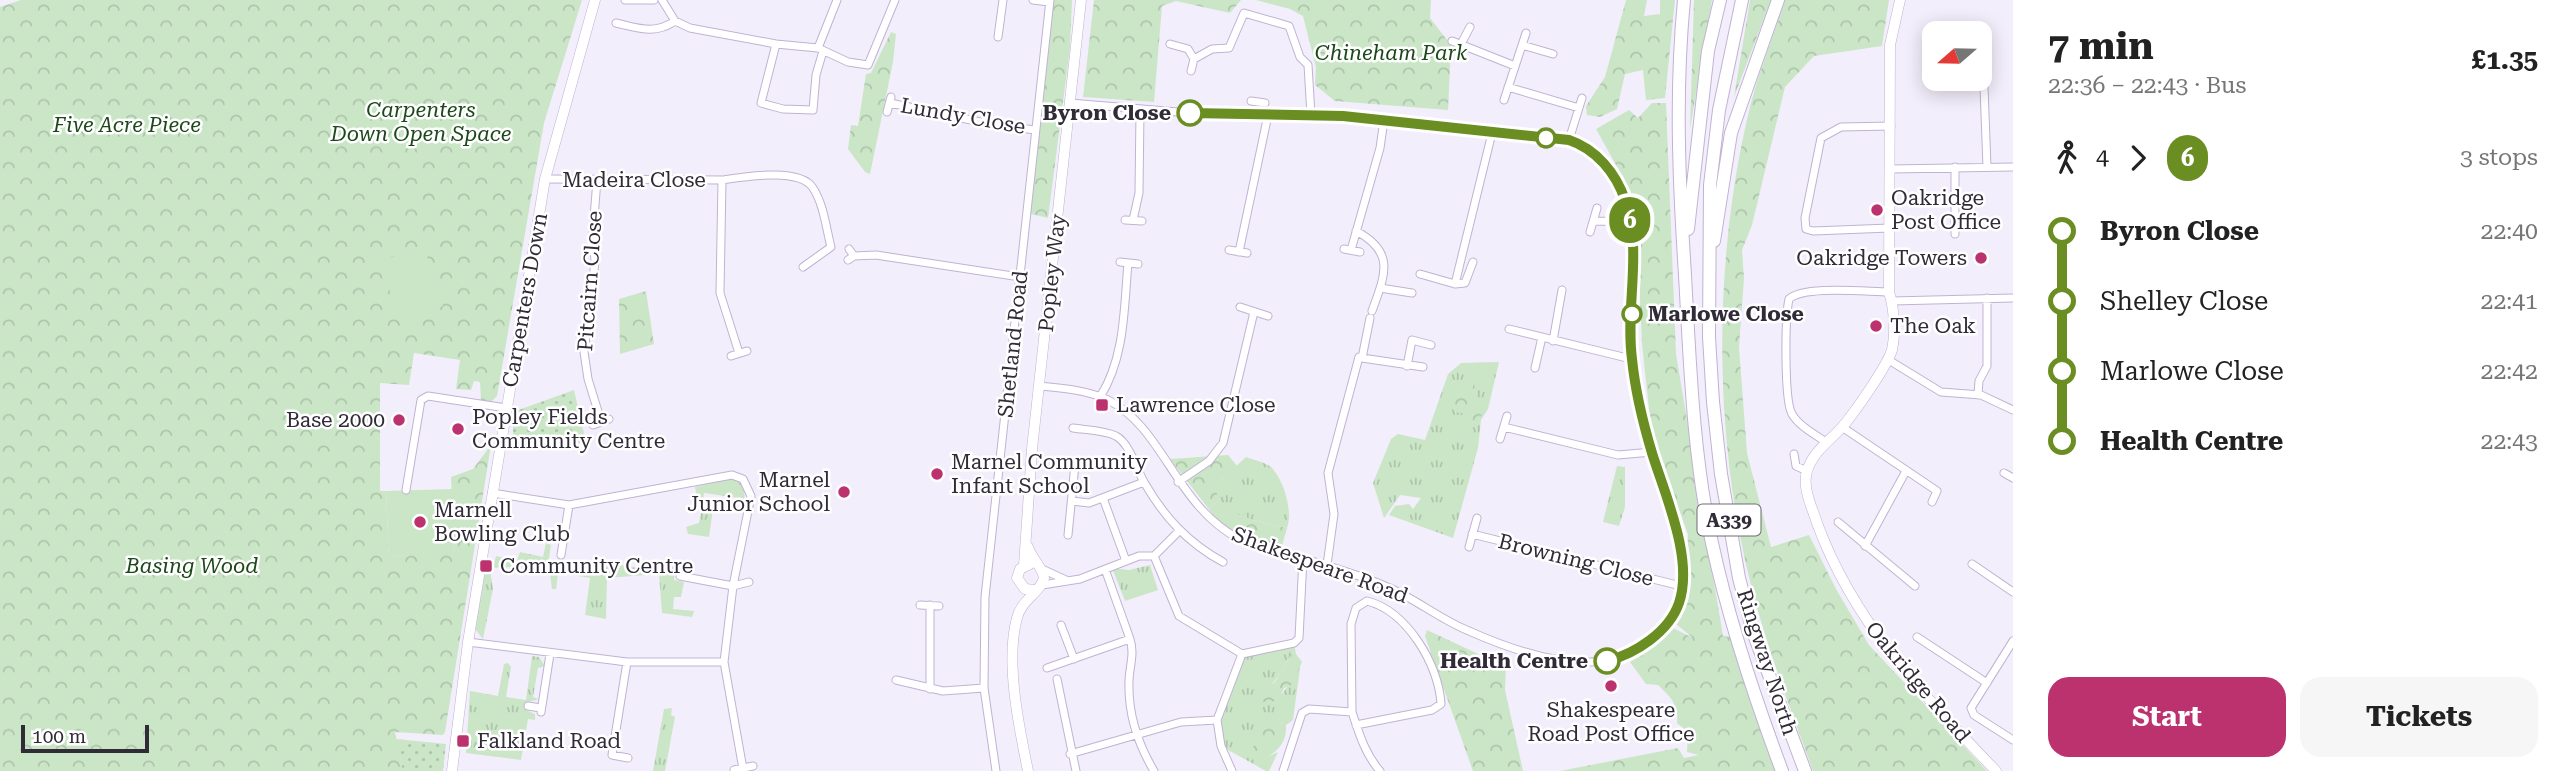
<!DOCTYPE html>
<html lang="en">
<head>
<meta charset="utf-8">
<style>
	:root { --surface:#fff; --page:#f6f6f6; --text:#222; --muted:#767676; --accent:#bc326e }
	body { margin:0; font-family:"Roboto Serif",serif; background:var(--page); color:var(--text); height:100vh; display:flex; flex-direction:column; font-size:26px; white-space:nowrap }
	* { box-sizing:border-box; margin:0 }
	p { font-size:23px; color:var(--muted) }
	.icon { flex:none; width:38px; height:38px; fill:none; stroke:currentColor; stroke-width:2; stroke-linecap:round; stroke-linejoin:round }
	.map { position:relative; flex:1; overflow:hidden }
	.side { display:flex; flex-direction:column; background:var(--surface); width:560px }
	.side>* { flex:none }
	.badge { padding:0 14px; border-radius:23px; font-size:24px; line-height:46px }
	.needle { width:46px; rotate:250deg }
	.controls { position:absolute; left:1922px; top:21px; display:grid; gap:14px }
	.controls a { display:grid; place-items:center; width:70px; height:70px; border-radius:14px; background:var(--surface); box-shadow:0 4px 18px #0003; font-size:35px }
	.scale { position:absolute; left:21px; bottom:18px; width:128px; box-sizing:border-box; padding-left:7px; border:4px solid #312b38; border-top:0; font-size:19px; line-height:24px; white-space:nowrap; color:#312b38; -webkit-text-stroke:5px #fff; paint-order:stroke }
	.map>.badge { position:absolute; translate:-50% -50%; box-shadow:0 0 0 4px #fff }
	.legs { display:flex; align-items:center; gap:10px; height:77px; padding:0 35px; font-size:23px }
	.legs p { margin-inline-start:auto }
	.headline { display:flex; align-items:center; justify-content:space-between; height:119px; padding:0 35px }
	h1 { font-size:38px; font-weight:700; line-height:52px }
	.primary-button { display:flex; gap:14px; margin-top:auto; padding:14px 35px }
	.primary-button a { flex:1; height:80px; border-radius:21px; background:var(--accent); color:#fff; font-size:28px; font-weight:700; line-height:80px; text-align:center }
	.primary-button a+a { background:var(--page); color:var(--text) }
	ul { padding:0 35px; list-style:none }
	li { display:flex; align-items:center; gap:24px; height:70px; font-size:26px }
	li i { display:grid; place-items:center; width:10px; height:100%; margin:0 9px; background:currentColor }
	li i::after { content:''; width:18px; height:18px; margin:-9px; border:5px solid; border-radius:50%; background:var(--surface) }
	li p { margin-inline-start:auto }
	li:first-child i { background:linear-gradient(#0000 50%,currentColor 0) }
	li:last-child i { background:linear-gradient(currentColor 50%,#0000 0) }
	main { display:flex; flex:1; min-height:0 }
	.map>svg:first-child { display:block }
	.grass { fill:url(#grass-tufts) }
	.forest { fill:url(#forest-crowns) }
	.garden { fill:url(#garden-dots) }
	.pitch { fill:#cae6c7 }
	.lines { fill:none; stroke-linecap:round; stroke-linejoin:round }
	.street-casing { stroke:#c1b2d3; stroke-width:9 }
	.secondary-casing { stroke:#c1b2d3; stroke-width:11 }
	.highway-casing { stroke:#c1b2d3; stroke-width:14 }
	.street { stroke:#fff; stroke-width:7 }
	.secondary { stroke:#fff; stroke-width:10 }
	.highway { stroke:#fff; stroke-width:12 }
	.line-1-casing { stroke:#fff; stroke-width:16 }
	.line-1 { stroke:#6b8e23; stroke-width:10 }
	.stop-1-dot { fill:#fff; stroke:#6b8e23; stroke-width:3.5 }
	.poi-dot { fill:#bc326e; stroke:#fff; stroke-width:2.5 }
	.labels { text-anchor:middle; stroke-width:5; stroke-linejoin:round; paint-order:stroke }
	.shield { fill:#fff; stroke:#6f6b74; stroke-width:2 }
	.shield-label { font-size:19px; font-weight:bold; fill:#312b38 }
	.park-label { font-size:21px; font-style:italic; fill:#1d481a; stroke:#fff }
	.stop-label { font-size:21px; font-weight:bold; fill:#312b38; stroke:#fff; text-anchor:end }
	.street-label { font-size:21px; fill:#312b38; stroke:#fff }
	.poi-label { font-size:21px; fill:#312b38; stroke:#fff; text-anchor:start }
</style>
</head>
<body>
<main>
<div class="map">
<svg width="2013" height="771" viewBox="0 0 2013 771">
	<defs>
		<pattern id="grass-tufts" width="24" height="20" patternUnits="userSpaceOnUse" patternTransform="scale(1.75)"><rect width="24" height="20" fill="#cae6c7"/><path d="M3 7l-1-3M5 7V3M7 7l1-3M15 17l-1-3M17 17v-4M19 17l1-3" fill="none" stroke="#aec5ac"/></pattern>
		<pattern id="forest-crowns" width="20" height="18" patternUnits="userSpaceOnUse" patternTransform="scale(1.75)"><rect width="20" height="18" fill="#cae6c7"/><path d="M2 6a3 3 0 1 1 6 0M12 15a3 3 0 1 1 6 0" fill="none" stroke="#aec5ac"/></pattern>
		<pattern id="garden-dots" width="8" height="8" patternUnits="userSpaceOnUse" patternTransform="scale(1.75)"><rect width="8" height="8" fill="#cae6c7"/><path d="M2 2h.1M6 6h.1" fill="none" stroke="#aec5ac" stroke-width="1.8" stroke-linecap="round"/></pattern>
	</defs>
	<rect width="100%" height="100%" fill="#f3eefb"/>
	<path class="grass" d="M1499 362 1488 409 1481 420 1478 448 1453 538 1389 515 1395 506 1409 504 1413 509 1421 498 1400 495 1384 518 1373 483 1391 439 1398 434 1425 440 1448 374 1461 363Z
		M1246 457C1254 460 1267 463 1272 468 1284 481 1293 511 1287 528L1249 519 1241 514 1219 522 1208 508 1219 501 1214 487Z
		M1617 466 1625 467V507L1619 526 1603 522Z
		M729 479 738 481 744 488 745 503H739V498L704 493 702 508 713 509 709 537 688 534 686 527 699 523 702 508 699 509 695 487Z
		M546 543 551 545 548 564 558 574 556 589H552L550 573 546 572 545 565 493 568 496 556 517 561 520 552 543 557Z
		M488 556 493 589 483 639 475 629Z
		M566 560 607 567 608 563 643 569 644 564 676 567 674 580 684 582 681 597H674L673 609 694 611 692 617 662 613 659 574 607 578 606 619 585 615 590 578 562 573Z
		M1150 565 1158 590 1125 601 1112 568 1129 570Z
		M1294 643 1296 654H1292C1284 667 1279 678 1269 687L1282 694 1300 668 1293 720 1286 725 1277 721 1263 759 1278 752 1269 771H1266L1221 746 1217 720 1230 698 1242 654Z
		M532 656 539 657 545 666 538 668 533 697 539 699 528 702 526 710 535 714V720L528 719 521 760 466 753 470 691 498 696 504 664 508 663 511 667 506 697 526 700Z
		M672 708 671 715 675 717 665 771H653L664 709Z"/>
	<path class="forest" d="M21 0H582L544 123 497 396 491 402 481 400 480 382 474 381 471 390 456 389 460 360 414 353 409 385 380 383V507V491H386L389 556 454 553 451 477 473 469 491 445 445 732 443 735 395 732 403 771H0V7Z
		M1049 0H1072L1070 48 1048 218 1027 213Z
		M1094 0H1241L1230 13 1176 1 1162 6 1154 102 1083 97Z
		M1256 0H1431L1430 18 1451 45 1448 110 1335 101 1315 85 1316 67 1303 16 1290 9Z
		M1626 0H1647L1644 16 1660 14V0H1675L1665 98 1646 100 1643 70 1625 74 1617 109 1600 117 1587 115 1586 106 1605 77Z
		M1694 0H1712L1690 129Z
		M1750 0H1771L1734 97Z
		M1785 0H1889L1882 46 1814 56 1785 87 1752 225 1742 250 1744 278 1739 347 1747 453 1771 547 1809 535 1836 589 1869 645 1987 771H1813C1791 710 1767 648 1751 585 1713 435 1713 261 1749 111 1758 74 1773 37 1785 0Z
		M891 32 896 34 893 62 870 174 865 172 848 149 851 125 858 126 866 74 871 73Z
		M1652 103H1666L1676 354 1723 636 1730 637 1777 771H1560L1678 748 1684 758 1699 755 1687 752 1688 732 1677 723C1679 705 1671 697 1658 685L1646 684 1630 662 1673 628 1693 638 1670 619 1686 601 1688 534 1652 437 1642 344 1637 233 1631 192 1596 129 1629 110 1638 118Z
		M646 291 654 344 620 354 619 299Z
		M1474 383 1476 396 1482 403 1481 420 1474 428 1468 414 1455 412 1447 398 1461 385Z
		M1228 455 1238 467 1222 479V485L1215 487 1219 501 1208 508 1170 459Z
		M1241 514 1249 519 1287 528 1281 550 1253 544 1219 522 1227 515Z
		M1427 630 1506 667 1505 690 1523 771H1473L1425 636Z
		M1292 654H1296L1302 662 1293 684 1284 688 1278 701 1258 702V694L1275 682Z
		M1277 721 1286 725C1287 742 1278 752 1263 759L1252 749 1265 725Z"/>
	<path class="garden" d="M574 390 586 443 513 439V412Z
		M396 739 446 744 443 771H403Z"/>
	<path class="pitch" d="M424 247 443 306 399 320 380 261Z
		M452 489 454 554 389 556 386 491Z"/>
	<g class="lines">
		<g class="street-casing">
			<path id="street" d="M625 0H654
				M662 0 675 21 690 28 776 44 818 48 848 62 868 65 895 0
				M1033 0 1049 2
				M616 23C639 28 654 35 675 21
				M998 37 1003 0
				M1452 41 1515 66
				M776 44 761 103 783 109 813 110 816 75 823 51
				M1170 44 1188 49 1194 59 1191 71
				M1461 44 1470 27
				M1522 45 1553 54
				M818 48 837 0
				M1194 59 1212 49 1229 48 1244 13 1289 26 1300 57 1308 65 1311 115
				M1508 87 1579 108
				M1984 87 1987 167
				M1504 100 1526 33
				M1251 101 1265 103
				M890 103 990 124 1035 130
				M887 112 891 97
				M1569 140 1582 98
				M1891 169 2013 167
				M545 179 722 180C743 177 800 167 813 188 824 205 826 228 831 247L803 267
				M597 180 593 230 595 262 584 352 588 379 601 421
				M722 180 720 293 739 353
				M1125 220 1142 221
				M1133 220 1139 193 1140 111
				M1594 221 1631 222
				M1890 228 1813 231 1806 229 1805 218 1821 138 1841 127 1891 126
				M1356 231C1396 252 1385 275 1372 311
				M1590 232 1597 208
				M1955 234V167
				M1344 249 1360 252
				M1229 250 1247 253
				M1351 250 1380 148 1384 120
				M1239 252 1268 115
				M854 256 876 255 1020 277
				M848 260 854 256 849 249
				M1120 262 1138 264
				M1420 274 1455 284 1465 283 1473 262
				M1455 284 1492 133
				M1380 288 1412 293
				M1892 301 2013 298
				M1240 307 1268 316
				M1370 318 1362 358 1423 367
				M1509 329 1631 359
				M1553 341 1562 290
				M731 356 747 351
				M1887 359 1941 392 1981 395 2013 410
				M1407 366 1412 340 1431 345
				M1535 368 1542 337
				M1039 386C1062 388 1087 390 1108 400 1164 428 1175 505 1239 539 1288 556 1338 566 1385 586 1415 598 1439 619 1469 631 1514 651 1585 677 1632 652 1651 641 1676 621 1680 598 1687 546 1665 499 1652 449 1644 421 1637 391 1632 362 1623 309 1645 255 1625 199 1616 173 1596 149 1569 140L1343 116 1214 115 1070 103
				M1978 395 1979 381 1987 366V298
				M1100 397C1125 358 1124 308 1128 263
				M593 425 609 419
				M1504 427 1618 455 1652 452
				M1842 427 1937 491 1932 502
				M1073 428C1086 430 1104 430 1116 436 1130 444 1136 468 1144 482 1164 517 1188 543 1223 562
				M1500 439 1507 416
				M1826 442C1814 434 1799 426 1792 414 1784 400 1785 317 1789 299 1804 285 1867 292 1889 292
				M1794 454 1796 466 1807 471
				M2004 473 2013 478
				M1178 482 1209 461 1223 443 1254 312
				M406 490 421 400 428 396 506 408
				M1103 498 1126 561
				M1072 501 1089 503 1144 482
				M1838 522 1915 586
				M1472 534 1681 586
				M1068 535 1075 464
				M1865 546 1906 471
				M1469 547 1477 518
				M561 555 569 505
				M1154 556 1179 616 1242 654 1294 643 1299 638 1303 558
				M1972 564 2013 592
				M1327 565 1334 514 1328 473 1359 357 1362 358
				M1042 569 1066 580
				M680 576 733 586 749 582
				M1042 585 1080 579 1139 556H1154L1179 531
				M920 605 939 606
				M1061 625 1074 659
				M1917 637 1987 683
				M1130 639C1135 655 1129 667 1129 682 1128 714 1138 744 1154 771
				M2013 641 1971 708 1974 715 2013 740
				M468 642 627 662H724L733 586 751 496 743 479 732 475 569 505 492 493
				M627 662 612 755 628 758
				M724 662 743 769
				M1047 668 1130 639 1105 569
				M1057 679 1076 771
				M896 680 943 691 984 688
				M930 689V605
				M528 706 541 708
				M541 712 550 654
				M1217 720 1221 746 1232 771
				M1356 725 1432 710 1441 704C1439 665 1407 611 1367 601L1356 608 1351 624 1352 712C1359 733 1365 754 1380 771
				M1070 754 1181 722 1217 720 1242 654
				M734 770 753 766
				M996 771 984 688 985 597 1050 0
				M1283 771 1302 713 1309 709 1352 712"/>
		</g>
		<g class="secondary-casing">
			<path id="secondary" d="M1900 0 1890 45 1889 292C1894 308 1896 332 1892 350 1887 366 1855 412 1843 426 1831 440 1813 451 1807 471 1802 488 1812 507 1817 523 1853 622 1924 696 1996 771
				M1028 547C1032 559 1043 568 1044 578 1040 593 1021 600 1017 618 1005 661 1019 727 1028 771
				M1030 564 1020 569 1017 578 1025 589 1035 590
				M1024 565 1032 449 1081 0
				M452 771 468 642 545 179 595 0"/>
		</g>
		<g class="highway-casing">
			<path id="highway" d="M1684 0C1675 92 1679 183 1685 275 1690 364 1693 456 1712 543 1729 622 1754 696 1782 771
				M1742 0 1719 110 1710 185 1709 337 1713 402 1721 474 1739 578 1753 632 1805 771
				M1688 229 1708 51 1720 0
				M1714 241 1731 133 1778 0"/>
		</g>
		<use href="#street" class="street"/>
		<use href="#secondary" class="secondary"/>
		<use href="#highway" class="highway"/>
	</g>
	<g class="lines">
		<g class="line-1-casing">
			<path id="line-1" d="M1190 113 1343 116 1569 140C1596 149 1616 173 1625 200 1643 252 1625 306 1632 359 1635 389 1643 423 1652 453 1665 495 1694 559 1679 603 1669 632 1635 654 1607 661"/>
		</g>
		<use href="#line-1" class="line-1"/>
	</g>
	<g class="stop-1-dot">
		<circle cx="1190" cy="113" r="12"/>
		<circle cx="1546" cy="138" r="9"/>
		<circle cx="1632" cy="314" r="9"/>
		<circle cx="1607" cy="661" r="12"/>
	</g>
	<g class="poi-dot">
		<circle cx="1877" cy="210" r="7"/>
		<circle cx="1981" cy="258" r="7"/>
		<circle cx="1876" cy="326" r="7"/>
		<rect x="1095" y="398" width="14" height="14" rx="3.5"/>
		<circle cx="399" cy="420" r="7"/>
		<circle cx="458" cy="429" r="7"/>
		<circle cx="937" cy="474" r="7"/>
		<circle cx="844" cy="492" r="7"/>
		<circle cx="420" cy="522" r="7"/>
		<rect x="479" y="559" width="14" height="14" rx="3.5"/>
		<circle cx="1611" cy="686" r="7"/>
		<rect x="456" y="734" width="14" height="14" rx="3.5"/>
	</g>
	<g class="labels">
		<rect class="shield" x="1697.5" y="504.5" width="63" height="31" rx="5"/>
		<g class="shield-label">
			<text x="1729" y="527">A339</text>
		</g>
		<g class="park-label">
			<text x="1391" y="60">Chineham Park</text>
			<text x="421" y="117">Carpenters<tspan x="421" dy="24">Down Open Space</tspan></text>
			<text x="127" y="132">Five Acre Piece</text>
			<text x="192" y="573">Basing Wood</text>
		</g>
		<g class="stop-label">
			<text x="1171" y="120">Byron Close</text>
			<text x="1648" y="321" text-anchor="start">Marlowe Close</text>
			<text x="1588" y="668">Health Centre</text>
		</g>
		<g class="street-label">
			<text transform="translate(963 116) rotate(10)" y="7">Lundy Close</text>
			<text x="634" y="187">Madeira Close</text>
			<text transform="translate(1052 273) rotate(-84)" y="7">Popley Way</text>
			<text transform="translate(590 281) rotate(-86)" y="7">Pitcairn Close</text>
			<text transform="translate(525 300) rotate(-80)" y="7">Carpenters Down</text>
			<text transform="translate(1013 344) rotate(-84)" y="7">Shetland Road</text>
			<text transform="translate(1576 560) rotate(14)" y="7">Browning Close</text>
			<text transform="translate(1320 565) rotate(20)" y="7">Shakespeare Road</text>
			<text transform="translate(1767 662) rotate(72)" y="7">Ringway North</text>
			<text transform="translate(1918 682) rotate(50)" y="7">Oakridge Road</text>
		</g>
		<g class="poi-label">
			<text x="1891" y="205">Oakridge<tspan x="1891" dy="24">Post Office</tspan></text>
			<text x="1967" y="265" text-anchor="end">Oakridge Towers</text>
			<text x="1890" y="333">The Oak</text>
			<text x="1116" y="412">Lawrence Close</text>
			<text x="472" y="424">Popley Fields<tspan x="472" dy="24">Community Centre</tspan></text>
			<text x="385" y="427" text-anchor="end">Base 2000</text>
			<text x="951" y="469">Marnel Community<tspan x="951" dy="24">Infant School</tspan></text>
			<text x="830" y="487" text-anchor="end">Marnel<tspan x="830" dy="24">Junior School</tspan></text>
			<text x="434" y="517">Marnell<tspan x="434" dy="24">Bowling Club</tspan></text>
			<text x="500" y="573">Community Centre</text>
			<text x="1611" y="717" text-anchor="middle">Shakespeare<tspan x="1611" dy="24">Road Post Office</tspan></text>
			<text x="477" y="748">Falkland Road</text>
		</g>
	</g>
</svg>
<div class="controls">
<a><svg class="needle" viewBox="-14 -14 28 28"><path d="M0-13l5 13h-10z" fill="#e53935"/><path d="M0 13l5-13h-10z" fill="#767676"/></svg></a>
</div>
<div class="scale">100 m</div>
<b class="badge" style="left:1630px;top:220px;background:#6b8e23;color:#fff">6</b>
</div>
<section class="side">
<div class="headline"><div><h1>7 min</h1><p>22:36 – 22:43 · Bus</p></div><b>£1.35</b></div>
<div class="legs"><svg class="icon" aria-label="walk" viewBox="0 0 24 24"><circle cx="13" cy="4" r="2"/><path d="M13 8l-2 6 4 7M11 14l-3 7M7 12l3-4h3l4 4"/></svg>4<svg class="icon" aria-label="forward" viewBox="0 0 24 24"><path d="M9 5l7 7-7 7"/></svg><b class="badge" style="background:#6b8e23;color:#fff">6</b><p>3 stops</p></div>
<ul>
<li><i style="color:#6b8e23"></i><b>Byron Close</b><p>22:40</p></li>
<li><i style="color:#6b8e23"></i><span>Shelley Close</span><p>22:41</p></li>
<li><i style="color:#6b8e23"></i><span>Marlowe Close</span><p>22:42</p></li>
<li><i style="color:#6b8e23"></i><b>Health Centre</b><p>22:43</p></li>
</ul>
<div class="primary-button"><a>Start</a><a>Tickets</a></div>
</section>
</main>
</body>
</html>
